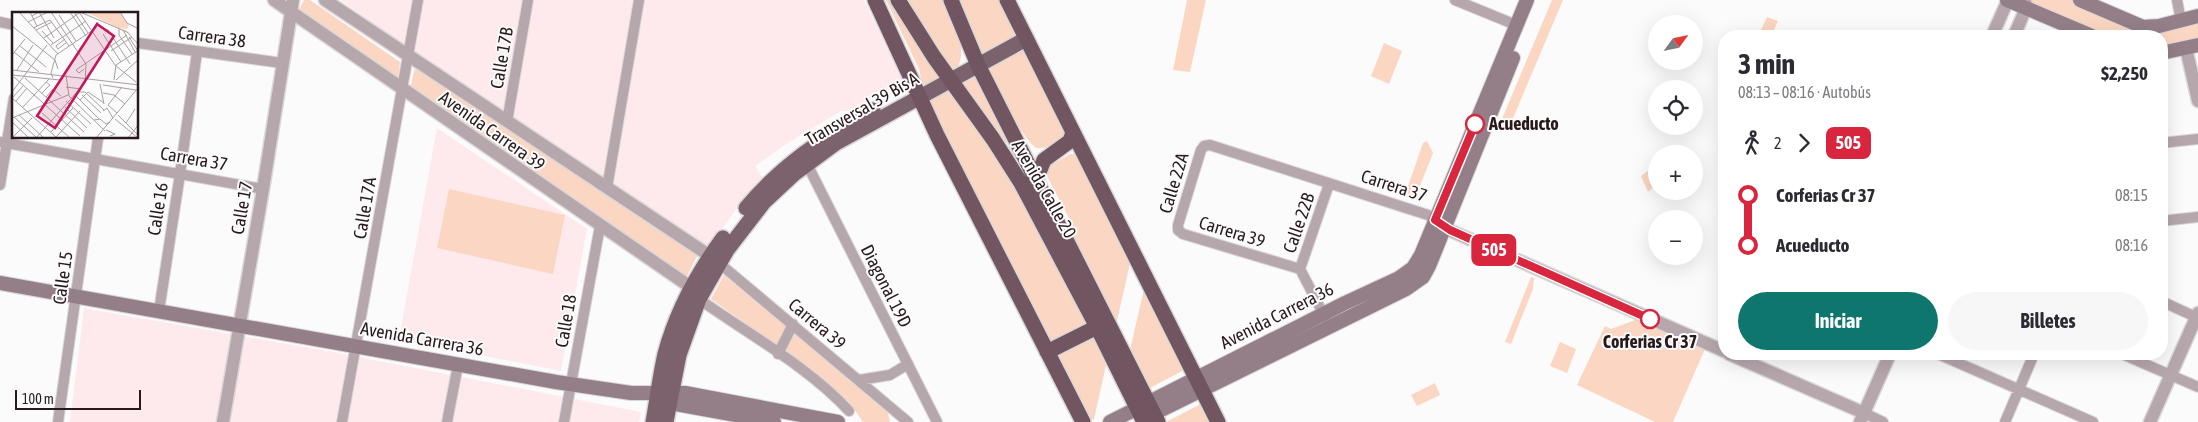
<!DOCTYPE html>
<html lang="es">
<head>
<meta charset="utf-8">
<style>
	:root { --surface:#fff; --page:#f7f7f7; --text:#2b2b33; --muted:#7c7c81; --accent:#0f766e }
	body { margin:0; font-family:"Asap Condensed",sans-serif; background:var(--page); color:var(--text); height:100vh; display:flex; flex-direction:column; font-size:19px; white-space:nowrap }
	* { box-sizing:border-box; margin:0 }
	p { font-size:16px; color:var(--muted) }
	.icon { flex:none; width:28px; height:28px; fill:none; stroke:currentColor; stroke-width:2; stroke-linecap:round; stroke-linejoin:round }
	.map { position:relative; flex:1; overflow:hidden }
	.details { position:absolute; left:1718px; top:30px; width:450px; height:330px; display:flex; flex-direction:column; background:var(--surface); border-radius:20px; box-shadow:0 5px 20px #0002 }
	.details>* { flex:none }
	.badge { padding:0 10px; border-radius:8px; font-size:18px; line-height:32px }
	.needle { width:32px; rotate:57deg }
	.controls { position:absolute; left:1648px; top:15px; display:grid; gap:10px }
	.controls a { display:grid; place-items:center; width:55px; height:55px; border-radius:50%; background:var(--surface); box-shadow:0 5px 20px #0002; font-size:25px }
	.scale { position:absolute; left:15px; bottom:12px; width:126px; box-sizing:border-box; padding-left:5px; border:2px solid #281a1c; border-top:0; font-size:14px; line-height:18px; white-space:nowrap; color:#281a1c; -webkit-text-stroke:4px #fbfbfb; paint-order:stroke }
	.map>.badge { position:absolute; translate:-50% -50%; box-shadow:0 0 0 2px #fff }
	.legs { display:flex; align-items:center; gap:8px; height:55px; padding:0 20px; font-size:16px }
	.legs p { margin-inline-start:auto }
	.headline { display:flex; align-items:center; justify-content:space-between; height:85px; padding:0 20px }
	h1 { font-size:28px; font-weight:700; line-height:38px }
	.button { display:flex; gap:10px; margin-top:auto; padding:10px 20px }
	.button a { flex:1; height:58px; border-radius:30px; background:var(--accent); color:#fff; font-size:20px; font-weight:700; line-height:58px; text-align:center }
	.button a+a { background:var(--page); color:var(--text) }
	ul { padding:0 20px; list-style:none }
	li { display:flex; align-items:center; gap:18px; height:50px; font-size:19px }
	li i { display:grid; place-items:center; width:8px; height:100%; margin:0 6px; background:currentColor }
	li i::after { content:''; width:12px; height:12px; margin:-6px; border:4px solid; border-radius:50%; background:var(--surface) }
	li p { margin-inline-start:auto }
	li:first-child i { background:linear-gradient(#0000 50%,currentColor 0) }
	li:last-child i { background:linear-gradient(currentColor 50%,#0000 0) }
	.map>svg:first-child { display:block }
	.built { fill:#feeaec }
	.green { fill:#fbd6c2 }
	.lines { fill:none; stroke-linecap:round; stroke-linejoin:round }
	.minor-casing { stroke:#d9d7d7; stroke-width:12 }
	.tertiary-casing { stroke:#d9d7d7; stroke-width:15 }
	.secondary-casing { stroke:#d9d7d7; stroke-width:16 }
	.primary-casing { stroke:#d9d7d7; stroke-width:18 }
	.trunk-casing { stroke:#d9d7d7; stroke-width:18 }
	.minor { stroke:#b6a7ad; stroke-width:10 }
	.tertiary { stroke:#b6a7ad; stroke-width:12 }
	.secondary { stroke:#947f88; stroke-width:14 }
	.primary { stroke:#7c626d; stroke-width:15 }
	.trunk { stroke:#715662; stroke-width:15 }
	.line-1-casing { stroke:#fff; stroke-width:11 }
	.line-1 { stroke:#d7263d; stroke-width:8 }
	.stop-1-dot { fill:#fff; stroke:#d7263d; stroke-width:2.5 }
	.labels { text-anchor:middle; stroke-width:4; stroke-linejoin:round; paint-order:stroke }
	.street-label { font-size:18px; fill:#281a1c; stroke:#fbfbfb }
	.stop-label { font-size:18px; font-weight:bold; fill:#281a1c; stroke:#fbfbfb; text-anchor:start }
	.inset-road { fill:none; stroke:#a7a1a2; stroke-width:1 }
	.view { fill:#c2185b; fill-opacity:0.15; stroke:#c2185b; stroke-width:2.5 }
	.inset-edge { fill:none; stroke:#281a1c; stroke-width:2.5 }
</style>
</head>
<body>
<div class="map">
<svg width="2198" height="422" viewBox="0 0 2198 422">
	<rect width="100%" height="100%" fill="#fbfbfb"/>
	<path class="built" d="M341 0H864L904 84 846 111H841L788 143 755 166 762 177 737 208 712 244 707 246 417 56Z
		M437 128 587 229 561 371 399 339Z
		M84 308 333 352 641 412 639 422H70Z"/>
	<path class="green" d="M304 0H310L400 62 398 79 299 10Z
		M886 0H889L938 77 923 87 919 69Z
		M906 0H944C953 24 972 52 953 74Z
		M959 0H1001L1018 34 981 54Z
		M1187 0H1206L1190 72 1173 70Z
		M1552 0H1563L1508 130 1499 126Z
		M2029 0H2072L2140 30 2198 21V38L2161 48V36H2106L2030 3Z
		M1767 17 1778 21 1771 36H1758Z
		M1384 43 1402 51 1389 84 1371 76Z
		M1024 48 1066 129 1065 137C1057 141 1046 150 1037 148 1026 146 993 80 987 67Z
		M415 68 697 256 686 278 410 89Z
		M977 76 1009 141 1003 144 961 85Z
		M948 90C1007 160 1046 244 1089 324L1049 344 925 101Z
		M1427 141 1433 153 1416 196 1402 195 1381 187 1383 182 1390 185 1392 181 1408 186 1423 143Z
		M1070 154H1076L1131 259 1116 325 1075 246 1072 224 1047 176 1050 166Z
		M1656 165V185L1648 192 1641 176Z
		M449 189 565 215 553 274 437 248Z
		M724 275 878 401 888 413 890 422H863L850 403 823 379 711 299Z
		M1531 277 1534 278 1533 289 1511 344 1505 342Z
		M1144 289 1184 370 1150 388 1130 350Z
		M1638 319 1705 349 1673 422H1655L1577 385 1605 326 1611 329Z
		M1095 337 1107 361 1094 419 1088 422 1055 356Z
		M1560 342 1576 349 1567 373 1550 366Z
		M1435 383 1440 395 1417 406 1411 395Z
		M1203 403 1213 422H1166Z"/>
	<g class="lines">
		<g class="minor-casing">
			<path id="minor" d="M1455 0 1516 25
				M2177 0 2181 21
				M0 22 14 25
				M138 43 282 63
				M507 122 528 0
				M0 142 263 189
				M2161 143 2198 139
				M807 164 937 422
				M0 185 14 98
				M607 188 639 0
				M2161 221 2198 217
				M719 263 908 422
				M1300 269 1183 234 1178 230V225L1201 150 1204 146 1210 145 1428 215 1435 220
				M699 299C748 334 809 367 849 411
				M2161 301 2198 318
				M159 311 180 174 197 52
				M1326 319 1300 269 1329 184
				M778 354 793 324
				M1938 354 2093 422
				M2122 354 2198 387
				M859 380 890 375 908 364
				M1864 413 1883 422
				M58 422 98 138
				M342 422 418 0
				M447 422 458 365
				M564 422 600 226
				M2005 422 2034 354"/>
		</g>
		<g class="tertiary-casing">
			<path id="tertiary" d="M274 0 692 288
				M325 0 710 256
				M1992 36 2008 0
				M2014 36 2026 8 2025 0
				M2186 48 2198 101
				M1437 221 1449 230 1724 351
				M1729 354 1864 413
				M223 422 263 189 293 0
				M1860 422 1890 354
				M2150 422 2198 313"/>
		</g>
		<g class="secondary-casing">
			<path id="secondary" d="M2007 0 2092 36
				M2080 0 2143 27 2159 26 2198 16
				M2161 53 2198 45
				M0 283 556 382 631 393H685L838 422
				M670 403 774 422
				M1145 418 1406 289 1423 277 1429 266 1513 58
				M1110 422 1345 303 1399 278 1413 268 1421 255 1527 0"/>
		</g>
		<g class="primary-casing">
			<path id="primary" d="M746 208C781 166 825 136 873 110
				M653 422C657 400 660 376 665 354 676 313 698 272 723 238
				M666 422 679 355 699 299 727 250 764 202 794 174 836 143 1026 39"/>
		</g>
		<g class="trunk-casing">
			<path id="trunk" d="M875 0 937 135 1083 422
				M898 0 934 57 993 139 1021 183 1097 327 1144 422
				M951 0 978 65 1158 422
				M1007 0 1218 422
				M1036 180 1044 160 1070 141 1073 132
				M1047 352 1097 327"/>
		</g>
		<use href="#minor" class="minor"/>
		<use href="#tertiary" class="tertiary"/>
		<use href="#secondary" class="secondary"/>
		<use href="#primary" class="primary"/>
		<use href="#trunk" class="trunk"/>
	</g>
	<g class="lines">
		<g class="line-1-casing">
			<path id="line-1" d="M1475 124 1435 220 1450 230 1650 319"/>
		</g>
		<use href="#line-1" class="line-1"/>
	</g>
	<g class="stop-1-dot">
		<circle cx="1475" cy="124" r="9"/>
		<circle cx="1650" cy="319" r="9"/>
	</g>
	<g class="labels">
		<g class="street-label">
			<text transform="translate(212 37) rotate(8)" y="6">Carrera 38</text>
			<text transform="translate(502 58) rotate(-80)" y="6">Calle 17B</text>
			<text transform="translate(862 109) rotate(-30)" y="6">Transversal 39 Bis A</text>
			<text transform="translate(492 131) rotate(35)" y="6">Avenida Carrera 39</text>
			<text transform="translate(194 159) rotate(10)" y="6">Carrera 37</text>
			<text transform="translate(1174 183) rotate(-73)" y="6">Calle 22A</text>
			<text transform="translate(1394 186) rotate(18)" y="6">Carrera 37</text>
			<text transform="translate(1044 189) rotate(60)" y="6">Avenida Calle 20</text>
			<text transform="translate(242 208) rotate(-80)" y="6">Calle 17</text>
			<text transform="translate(365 208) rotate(-80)" y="6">Calle 17A</text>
			<text transform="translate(158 209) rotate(-81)" y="6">Calle 16</text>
			<text transform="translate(1299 223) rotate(-71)" y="6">Calle 22B</text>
			<text transform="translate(1232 232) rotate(17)" y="6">Carrera 39</text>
			<text transform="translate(63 278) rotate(-82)" y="6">Calle 15</text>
			<text transform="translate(886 286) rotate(63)" y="6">Diagonal 19D</text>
			<text transform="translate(1277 316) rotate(-27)" y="6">Avenida Carrera 36</text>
			<text transform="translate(566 321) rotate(-80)" y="6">Calle 18</text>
			<text transform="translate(817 324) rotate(40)" y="6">Carrera 39</text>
			<text transform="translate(422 339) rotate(10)" y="6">Avenida Carrera 36</text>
		</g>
		<g class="stop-label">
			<text x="1489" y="130">Acueducto</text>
			<text x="1650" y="348" text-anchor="middle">Corferias Cr 37</text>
		</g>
	</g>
	<g transform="translate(12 12)">
		<rect width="126" height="126" fill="#fbfbfb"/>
		<path d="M74 0H107L117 13 115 17 108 16 115 19 120 23Z" fill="#fbd6c2"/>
		<path class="inset-road" d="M7 0 46 42M18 0 25 14M58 0 74 24M62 0 76 21M67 0 103 53 124 70M68 0 115 20 127 33M108 0 115 11 127 17M47 3 64 29M20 4 27 0 42 26M16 10 36 0M0 14 43 48 46 57M86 14 96 18 118 52M21 16 38 8 57 34M107 17V23L120 42M24 18 40 10M111 18 123 40M30 19 41 31M91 22 109 50M117 25 126 39M32 26 67 1M53 27 44 34 46 37 55 30M39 33 74 9M8 34 34 55M99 39 120 25M2 40 27 60M0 43 13 27M72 57 67 61 64 58 115 23M0 58 127 73M5 58 21 33M0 63 48 68M54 63 57 84 93 119M2 65 68 124M13 66 72 120M41 66 39 61 44 43 84 16 86 10M102 68 104 53 127 38M104 68 127 47M88 72 92 92M91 73 124 78M54 75 69 77M0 80 35 33M67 80H73L92 98M30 81 38 73 34 70M91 81 102 83 113 92M70 83 89 101M64 84 87 107M34 85 41 77 49 84M0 86 12 73M0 86 45 126M68 88 76 80 92 91M4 89 15 76M54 89 79 112M11 95 37 67M53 95 75 116M91 99 95 96 101 106M30 101 58 126M105 101 96 93 110 75M7 103 32 126M106 103 125 122M2 105 25 126M0 106 56 83M103 107 126 126M82 108 88 107 94 112 98 110M0 110 17 126M114 111 123 97M94 118 103 122 98 124M39 120 61 96M44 125 68 99M0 126 20 106M24 126 73 71 74 52 39 0M84 126 126 76M116 126 127 112"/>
		<path class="view" d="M85 12 102 24 43 116 25 104Z"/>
		<rect width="126" height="126" class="inset-edge"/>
	</g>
</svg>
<div class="controls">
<a><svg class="needle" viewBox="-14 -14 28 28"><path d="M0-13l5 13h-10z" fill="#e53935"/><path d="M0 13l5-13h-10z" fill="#7c7c81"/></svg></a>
<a><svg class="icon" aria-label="locate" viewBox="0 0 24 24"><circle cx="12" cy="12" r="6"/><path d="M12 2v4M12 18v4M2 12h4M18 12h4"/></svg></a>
<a>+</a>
<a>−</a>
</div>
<div class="scale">100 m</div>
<b class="badge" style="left:1494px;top:250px;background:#d7263d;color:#fff">505</b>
<section class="details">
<div class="headline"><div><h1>3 min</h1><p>08:13 – 08:16 · Autobús</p></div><b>$2,250</b></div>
<div class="legs"><svg class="icon" aria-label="walk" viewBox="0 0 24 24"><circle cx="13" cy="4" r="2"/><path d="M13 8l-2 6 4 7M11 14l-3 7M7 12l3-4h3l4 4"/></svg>2<svg class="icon" aria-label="forward" viewBox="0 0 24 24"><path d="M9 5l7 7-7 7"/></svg><b class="badge" style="background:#d7263d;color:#fff">505</b></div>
<ul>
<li><i style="color:#d7263d"></i><b>Corferias Cr 37</b><p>08:15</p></li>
<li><i style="color:#d7263d"></i><b>Acueducto</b><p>08:16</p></li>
</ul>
<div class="button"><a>Iniciar</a><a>Billetes</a></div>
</section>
</div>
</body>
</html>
